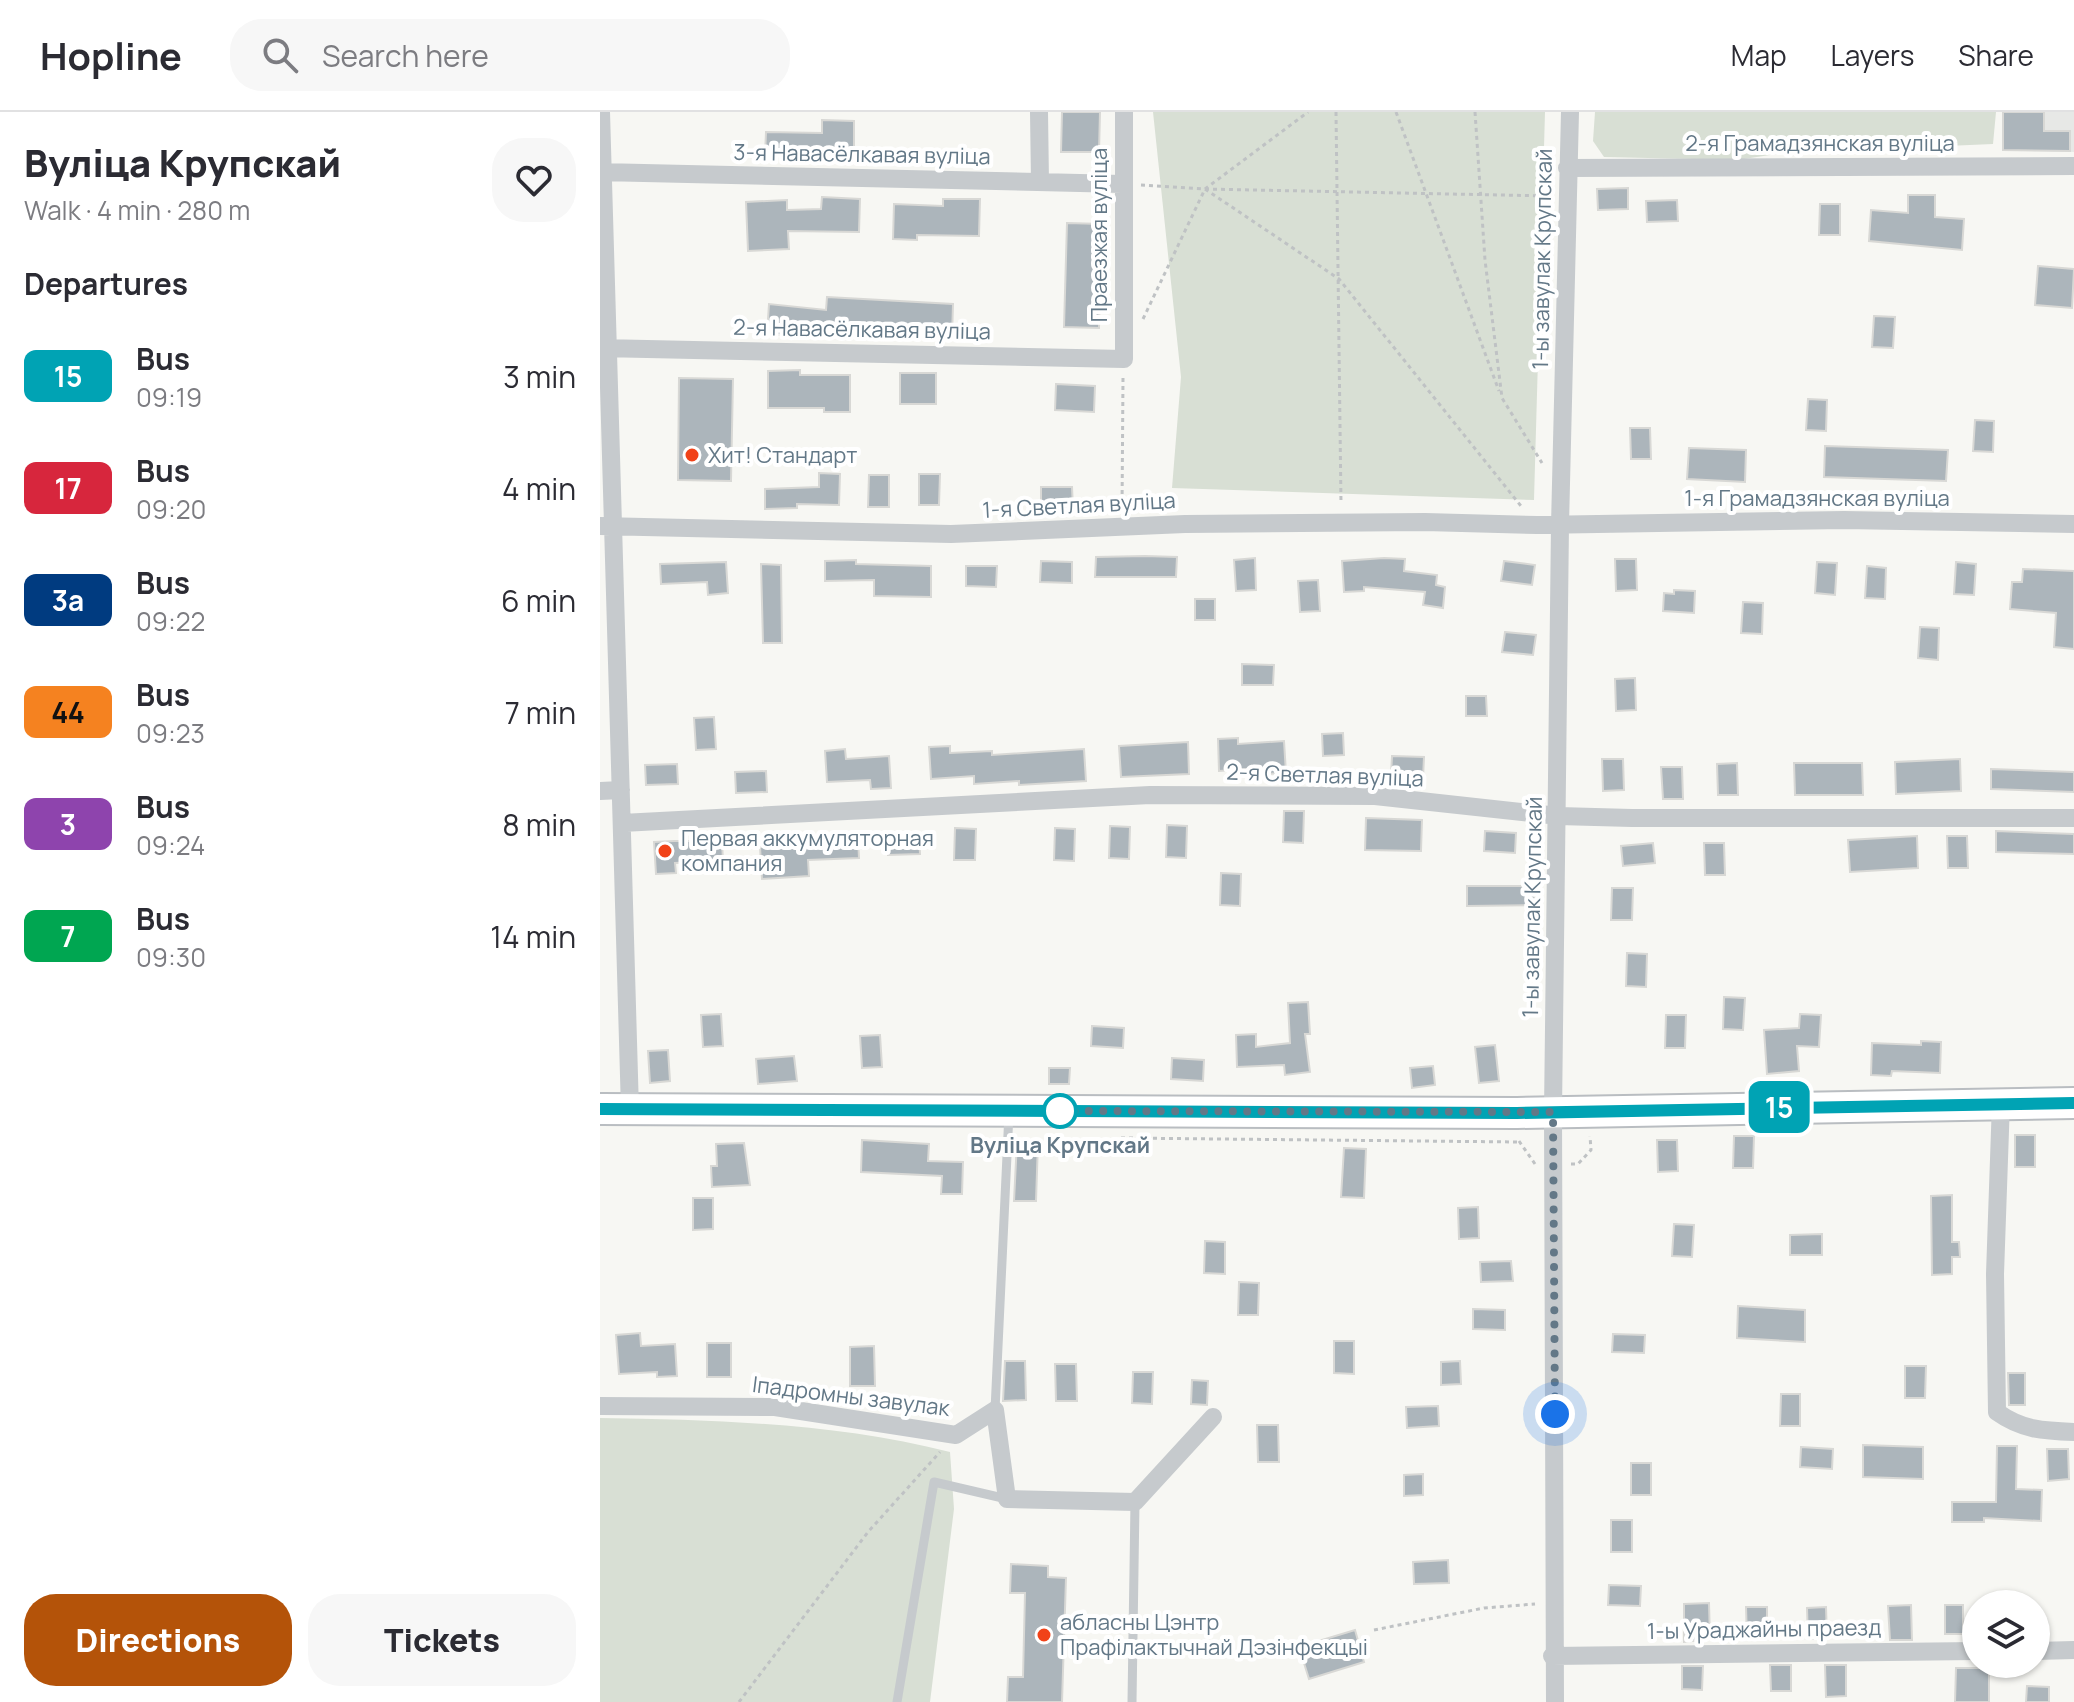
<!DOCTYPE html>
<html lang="en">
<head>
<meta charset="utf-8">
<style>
	:root { --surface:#fff; --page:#f7f7f7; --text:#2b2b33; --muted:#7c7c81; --line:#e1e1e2; --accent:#b45309 }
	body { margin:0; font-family:Manrope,sans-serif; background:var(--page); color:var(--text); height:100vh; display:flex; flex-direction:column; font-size:30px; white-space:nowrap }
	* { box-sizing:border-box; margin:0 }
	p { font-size:26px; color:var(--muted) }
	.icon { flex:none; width:44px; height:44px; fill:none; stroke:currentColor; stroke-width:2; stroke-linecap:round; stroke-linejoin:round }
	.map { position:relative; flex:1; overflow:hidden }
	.sheet { display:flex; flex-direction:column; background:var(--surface); width:600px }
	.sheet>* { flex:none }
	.badge { padding:0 16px; border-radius:12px; font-size:28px; line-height:52px }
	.tools { position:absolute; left:1362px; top:1478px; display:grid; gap:16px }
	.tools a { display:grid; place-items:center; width:88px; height:88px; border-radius:50%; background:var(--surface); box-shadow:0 2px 6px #0004; font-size:40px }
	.you { position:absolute; width:40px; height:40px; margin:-20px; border:6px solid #fff; border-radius:50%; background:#1a73e8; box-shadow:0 0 0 12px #1a73e833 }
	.map>.badge { position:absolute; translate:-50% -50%; box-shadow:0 0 0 4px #fff }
	h2 { padding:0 24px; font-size:30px; line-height:72px }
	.round { display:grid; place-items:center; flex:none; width:84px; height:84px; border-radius:32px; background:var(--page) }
	.overview { display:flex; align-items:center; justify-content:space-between; height:136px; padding:0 24px }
	h1 { font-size:38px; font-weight:800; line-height:60px }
	.primary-button { display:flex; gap:16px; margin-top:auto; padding:16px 24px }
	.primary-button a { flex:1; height:92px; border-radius:32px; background:var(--accent); color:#fff; font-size:32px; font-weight:800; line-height:92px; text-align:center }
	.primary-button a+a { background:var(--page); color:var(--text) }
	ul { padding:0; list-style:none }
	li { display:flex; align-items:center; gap:24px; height:112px; padding:0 24px }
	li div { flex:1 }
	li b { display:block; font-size:30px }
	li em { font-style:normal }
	li .badge { min-width:88px; font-weight:700; text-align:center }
	header { display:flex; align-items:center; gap:48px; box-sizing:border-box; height:112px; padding:0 40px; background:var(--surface); border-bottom:2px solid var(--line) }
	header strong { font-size:38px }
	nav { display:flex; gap:44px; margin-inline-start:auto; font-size:28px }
	.search { width:560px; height:72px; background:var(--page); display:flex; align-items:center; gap:20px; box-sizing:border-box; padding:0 28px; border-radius:32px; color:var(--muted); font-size:30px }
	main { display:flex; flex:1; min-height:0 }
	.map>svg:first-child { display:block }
	.built { fill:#e7e8e6 }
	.green { fill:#d8dfd4 }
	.building { fill:#acb5bb; stroke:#d8d8d5; stroke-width:2 }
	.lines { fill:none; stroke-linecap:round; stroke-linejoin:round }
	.primary-casing { stroke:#b9bdc1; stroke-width:34 }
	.path { stroke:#bfc2c4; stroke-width:3; stroke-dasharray:4 4; stroke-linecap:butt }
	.service { stroke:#c6cacd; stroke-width:9 }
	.minor { stroke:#c6cacd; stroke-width:18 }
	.primary { stroke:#fff; stroke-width:30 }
	.line-casing { stroke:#fff; stroke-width:18 }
	.line { stroke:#00a3b4; stroke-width:12 }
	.walk { stroke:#637887; stroke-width:8; stroke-dasharray:0 14.4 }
	.poi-dot { fill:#f14218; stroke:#fff; stroke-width:3 }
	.stop-dot { fill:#fff; stroke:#00a3b4; stroke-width:4 }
	.labels { text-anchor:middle; stroke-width:8; stroke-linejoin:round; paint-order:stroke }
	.street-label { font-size:22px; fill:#637887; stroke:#fff }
	.poi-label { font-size:22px; fill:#637887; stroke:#fff; text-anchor:start }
	.stop-label { font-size:22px; font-weight:bold; fill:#637887; stroke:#fff }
</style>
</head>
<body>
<header>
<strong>Hopline</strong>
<div class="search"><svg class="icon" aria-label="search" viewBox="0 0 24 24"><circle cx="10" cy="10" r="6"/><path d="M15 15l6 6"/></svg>Search here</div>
<nav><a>Map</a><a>Layers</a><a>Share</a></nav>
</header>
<main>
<section class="sheet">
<div class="overview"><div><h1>Вуліца Крупскай</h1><p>Walk · 4 min · 280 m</p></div><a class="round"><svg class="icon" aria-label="heart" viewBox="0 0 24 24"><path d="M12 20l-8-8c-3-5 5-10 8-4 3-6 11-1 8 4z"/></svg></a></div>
<h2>Departures</h2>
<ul>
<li><span class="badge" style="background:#00a3b4;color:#fff">15</span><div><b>Bus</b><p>09:19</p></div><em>3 min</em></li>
<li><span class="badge" style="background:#d7263d;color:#fff">17</span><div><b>Bus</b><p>09:20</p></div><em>4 min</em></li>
<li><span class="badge" style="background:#003b80;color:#fff">3а</span><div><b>Bus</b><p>09:22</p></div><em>6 min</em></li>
<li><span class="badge" style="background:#f58220;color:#111">44</span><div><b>Bus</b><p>09:23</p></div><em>7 min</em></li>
<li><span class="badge" style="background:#8e44ad;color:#fff">3</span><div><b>Bus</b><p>09:24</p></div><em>8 min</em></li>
<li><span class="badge" style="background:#00a651;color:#fff">7</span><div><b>Bus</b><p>09:30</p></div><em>14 min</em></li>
</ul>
<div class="primary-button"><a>Directions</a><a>Tickets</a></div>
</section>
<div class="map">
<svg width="1474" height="1590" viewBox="0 0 1474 1590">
	<rect width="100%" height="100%" fill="#f7f7f3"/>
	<path class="built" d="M1403 0H1474V40L1403 38Z"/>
	<path class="green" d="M553 0H945L934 388 572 376 581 265Z
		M995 0H1396L1393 32 1184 41 1137 48 1004 45 993 29Z
		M0 1306C118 1308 235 1311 350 1340L354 1397 330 1590H0Z"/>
	<path class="building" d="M462 0H500L499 40H461Z
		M1403 0H1444V19H1470V39L1403 38Z
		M222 8 254 9V45L165 43 166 20 222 21Z
		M1028 76V97L998 98 997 77Z
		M1308 83H1335V105L1364 107 1362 138 1269 129 1271 98 1308 101Z
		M222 85 260 87 259 120 188 119 189 137 148 139 146 90 187 88V98L221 97Z
		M343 87H380L379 124 317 123V128L293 127 294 92 343 94Z
		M1077 88 1078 109 1047 110 1046 89Z
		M1220 92H1240V123H1219Z
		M467 111 502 112 499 216 464 215Z
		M1438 154 1474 157 1472 196 1435 193Z
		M227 185 353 192 352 225 203 215 202 225 167 222 169 192 226 198Z
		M1274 204 1295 205 1293 236 1272 235Z
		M200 258V263H250V300H224V296H168V259Z
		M300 261H336V292H300Z
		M79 266 133 267 131 369 78 368Z
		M456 272 495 274 494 300 455 298Z
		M1208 287 1227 288 1226 319 1206 318Z
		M1375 308 1394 309 1393 340 1373 339Z
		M1030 316H1050L1051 347H1031Z
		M1225 334 1348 338 1346 369 1224 365Z
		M1089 336 1146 338 1145 370 1087 367Z
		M219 361 240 362 239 393 197 392V396L165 397V377L219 375Z
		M319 362H340L339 393H319Z
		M269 363H289V395H268Z
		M441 375H472L473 396H441Z
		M545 444 577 445 576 465H495L496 445Z
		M655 446 656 478 636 479 634 448Z
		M784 446 805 447 804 459 837 463 836 473 845 475 843 496 823 493 825 480 764 475V479L744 480 742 449Z
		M1015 447H1036L1037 478 1016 479Z
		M256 448V452L331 454V485L274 484V468L225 469V449Z
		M441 449 472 450V471L440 470Z
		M904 449 935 453 932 473 901 469Z
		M126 450 128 481 108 483 107 470 61 472 60 452Z
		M1217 450 1237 451 1235 483 1215 481Z
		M1356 450 1376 452 1374 483 1354 482Z
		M161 452 181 453 182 531H163Z
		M366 454H397L396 475 366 474Z
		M1267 454 1286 456 1285 487 1265 486Z
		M1423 457 1474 459V537L1454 535 1456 501 1410 497 1412 470H1422Z
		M718 468 720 499 700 500 698 469Z
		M1074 478 1095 479 1094 501 1063 499 1064 481 1074 482Z
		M595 487H615V508H595Z
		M1143 490 1163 491 1162 522 1141 521Z
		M1320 515 1339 516 1338 548 1318 546Z
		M905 520 936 523 933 543 902 540Z
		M642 552 674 553 673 573H642Z
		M1035 566 1036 598 1016 599 1015 567Z
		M866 584H886L887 604H866Z
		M114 605 116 637 96 638 94 606Z
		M743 621 744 643 723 644 722 622Z
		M638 626V632L684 629 686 661 665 662V656L619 659 618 627Z
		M588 630 589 662 521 665 519 634Z
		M350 634V641L392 639V643L484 637 486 669 419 673V669L374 672V664L331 667 329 635Z
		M245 637 246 647 289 644 291 676 271 677 270 668 227 670 225 639Z
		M792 644 824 645 823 666 791 664Z
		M1002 647H1023L1024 678 1003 679Z
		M1360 647 1361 679 1296 682 1295 650Z
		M1137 651 1138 683H1118L1117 652Z
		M1194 651H1262L1263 683H1195Z
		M77 652 78 672 46 673 45 653Z
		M1061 655H1082L1083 687H1063Z
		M1391 657 1474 660V680L1391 677Z
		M166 659 167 680 136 681 135 660Z
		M684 699H704L703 731 683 730Z
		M766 706 822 708 821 739 765 738Z
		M567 713 587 714 586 746 566 745Z
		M510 714 530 715 529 747 509 746Z
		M355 716 376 717 375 748H354Z
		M455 716 475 717 474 749 454 748Z
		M885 719 916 721 915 741 884 739Z
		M1396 719 1474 722V742L1396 740Z
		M288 722H319L320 742 288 743Z
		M1317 724 1318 756 1250 760 1248 728Z
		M1347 724H1367L1368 756H1348Z
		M258 726 259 746 208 748 209 764 162 767 160 735Z
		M74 729H122L123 749 75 751 76 761 56 762 54 730Z
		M1053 731 1055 751 1023 754 1021 734Z
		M1104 731H1124L1125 763H1105Z
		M621 761 641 762 640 794 620 793Z
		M867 774H934L935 793 867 794Z
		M1012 776H1033L1032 808H1011Z
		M1027 841 1047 842 1046 875 1026 874Z
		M1124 885 1145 886 1143 918 1123 917Z
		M708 890 710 922H705L710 960 685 963 684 953 637 955 636 923 656 922V935L690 931 688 891Z
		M121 902 123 934 103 935 101 903Z
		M1200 902 1221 903 1219 935 1197 934 1199 959 1167 962 1164 918 1199 916Z
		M1066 903H1086L1085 936H1065Z
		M492 914 524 916 523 936 491 934Z
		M280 923 282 955 262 956 260 924Z
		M1321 929 1341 930 1340 961 1292 959 1291 964 1271 963 1272 931 1321 933Z
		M895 933 899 969 879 971 875 935Z
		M68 938 70 969 50 971 48 939Z
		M194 944 197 969 158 972 156 947Z
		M572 946 604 948 603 969 571 967Z
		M833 954 835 973 812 976 810 956Z
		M449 956H470L469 972H449Z
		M1415 1023H1435V1055H1415Z
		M1134 1024H1154L1153 1056H1133Z
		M262 1028 329 1032 328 1049 363 1050 362 1082H341L342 1064 261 1060Z
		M1057 1028H1077L1078 1059 1058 1060Z
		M417 1029 438 1030 436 1089H414Z
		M144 1031 150 1073 112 1075 111 1054H117L116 1032Z
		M744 1036 766 1037 764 1086 741 1085Z
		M1352 1083V1130H1359L1360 1145H1352V1162L1332 1163 1331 1084Z
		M93 1086H113V1117L93 1118Z
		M878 1095 879 1126 859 1127 858 1096Z
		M1074 1112 1094 1113 1092 1145 1072 1144Z
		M1222 1122V1143H1190V1123Z
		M605 1129 625 1130V1162L604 1161Z
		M911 1149 913 1169 881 1170 880 1150Z
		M639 1170 659 1171 658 1203H638Z
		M1138 1194 1205 1198V1230L1137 1226Z
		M873 1197 905 1198V1218L873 1217Z
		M40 1221 41 1234 75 1232 77 1264 57 1265V1260L19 1262 16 1223Z
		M1013 1222 1045 1223 1044 1241 1012 1240Z
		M734 1229H754V1262L734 1261Z
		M107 1231H131V1265H107Z
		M274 1234 275 1274H250V1235Z
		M405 1249H425L426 1288 403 1289Z
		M860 1249 861 1272 841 1273V1250Z
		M455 1252H476L477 1289H456Z
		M1305 1254H1326L1325 1286H1305Z
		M533 1260H553L552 1292 532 1291Z
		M1408 1261H1425V1293H1409Z
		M592 1268 608 1269 607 1293 591 1292Z
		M1181 1282H1200V1314H1180Z
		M838 1294 839 1314 807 1316 806 1295Z
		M657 1313H678L679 1350H658Z
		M1263 1333 1323 1335V1367L1263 1365Z
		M1397 1334H1417L1416 1377 1442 1378 1441 1409 1384 1406V1410H1352V1390H1396Z
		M1201 1335 1233 1337 1232 1357 1200 1355Z
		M1447 1337H1468L1469 1367 1448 1369Z
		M1031 1351H1051V1383H1031Z
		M823 1362V1383L804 1384V1363Z
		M1011 1408H1032V1440H1011Z
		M848 1448 849 1471 814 1472 813 1450Z
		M411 1452 448 1454V1465L466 1466 462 1590H407L408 1565H423L425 1481H410Z
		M1009 1473 1041 1474 1040 1494 1008 1493Z
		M1109 1491 1110 1527 1084 1530V1492Z
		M1311 1493 1312 1528H1290L1288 1494Z
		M1345 1493H1363V1522H1345Z
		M1146 1495H1167V1527H1147Z
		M1226 1495 1227 1526 1208 1527 1207 1496Z
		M755 1518 764 1550 709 1567 699 1535Z
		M1170 1553H1191V1579H1171Z
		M1225 1553H1246V1584L1226 1585Z
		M1082 1554H1103L1102 1578 1082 1577Z
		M1356 1556H1389V1590H1355Z
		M1427 1574 1449 1575V1590H1426Z"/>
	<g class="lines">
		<g class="primary-casing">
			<path id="primary" d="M0 997 917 1001 1474 991"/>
		</g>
		<path class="path" d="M736 0 741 392
			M796 0 899 279
			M875 0 885 148 902 286 942 351
			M541 73 605 77 708 0
			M605 77 739 167 921 394
			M605 77 949 84
			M543 207 605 77
			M522 398 523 266
			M521 1026 919 1030
			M919 1029 935 1052
			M971 1052H978L991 1038 990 1024
			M774 1518 884 1496 935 1492
			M139 1590 268 1420 340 1340"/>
		<path class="service" d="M395 1298 409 1001
			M297 1590 334 1370 407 1387
			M532 1590 535 1390"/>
		<path class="minor" d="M1 0 30 998
			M439 0 440 70
			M967 56 1474 54
			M0 60 522 72
			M0 236 524 247V0
			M0 414 351 422 585 412 825 410 937 413 1244 408 1474 412
			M0 679 21 678
			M22 711 550 683 775 684 958 704 1032 706H1474
			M1401 990 1395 1162 1397 1300C1422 1318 1444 1319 1474 1320
			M0 1294 175 1295 356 1323 395 1298 407 1387 535 1390 613 1305
			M1436 1539 1474 1538
			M952 1544 1376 1539
			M955 1590 953 1000 960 413 970 0"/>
		<use href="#primary" class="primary"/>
	</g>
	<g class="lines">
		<g class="line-casing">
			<path id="line" d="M0 997 917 1001 1474 991"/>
		</g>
		<use href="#line" class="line"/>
		<path class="walk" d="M460 999 953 1000 955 1302"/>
	</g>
	<g class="poi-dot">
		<circle cx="92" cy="343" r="8"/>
		<circle cx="65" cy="739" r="8"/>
		<circle cx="444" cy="1523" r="8"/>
	</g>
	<circle class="stop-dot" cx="460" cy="999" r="16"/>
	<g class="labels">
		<g class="street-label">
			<text x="1220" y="39">2-я Грамадзянская вуліца</text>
			<text transform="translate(262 42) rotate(1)" y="8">3-я Навасёлкавая вуліца</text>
			<text transform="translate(499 123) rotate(-90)" y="8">Праезжая вуліца</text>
			<text transform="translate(942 147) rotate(-89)" y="8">1-ы завулак Крупскай</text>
			<text transform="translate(262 217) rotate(1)" y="8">2-я Навасёлкавая вуліца</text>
			<text x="1217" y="394">1-я Грамадзянская вуліца</text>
			<text transform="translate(479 393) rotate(-3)" y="8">1-я Светлая вуліца</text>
			<text transform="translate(725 663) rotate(2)" y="8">2-я Светлая вуліца</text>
			<text transform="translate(932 795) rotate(-89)" y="8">1-ы завулак Крупскай</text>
			<text transform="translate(251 1284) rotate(7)" y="8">Іпадромны завулак</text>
			<text transform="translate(1164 1517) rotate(-1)" y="8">1-ы Ураджайны праезд</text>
		</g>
		<g class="poi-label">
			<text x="108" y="351">Хит! Стандарт</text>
			<text x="81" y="734">Первая аккумуляторная<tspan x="81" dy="25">компания</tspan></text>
			<text x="460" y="1518">абласны Цэнтр<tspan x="460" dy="25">Прафілактычнай Дэзінфекцыі</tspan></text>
		</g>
		<g class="stop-label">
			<text x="460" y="1041">Вуліца Крупскай</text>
		</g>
	</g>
</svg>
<div class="tools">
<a><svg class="icon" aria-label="layers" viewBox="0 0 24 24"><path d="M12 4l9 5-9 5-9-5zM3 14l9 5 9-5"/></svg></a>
</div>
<div class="you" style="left:955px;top:1302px"></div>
<b class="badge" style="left:1179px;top:995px;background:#00a3b4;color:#fff">15</b>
</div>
</main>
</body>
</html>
